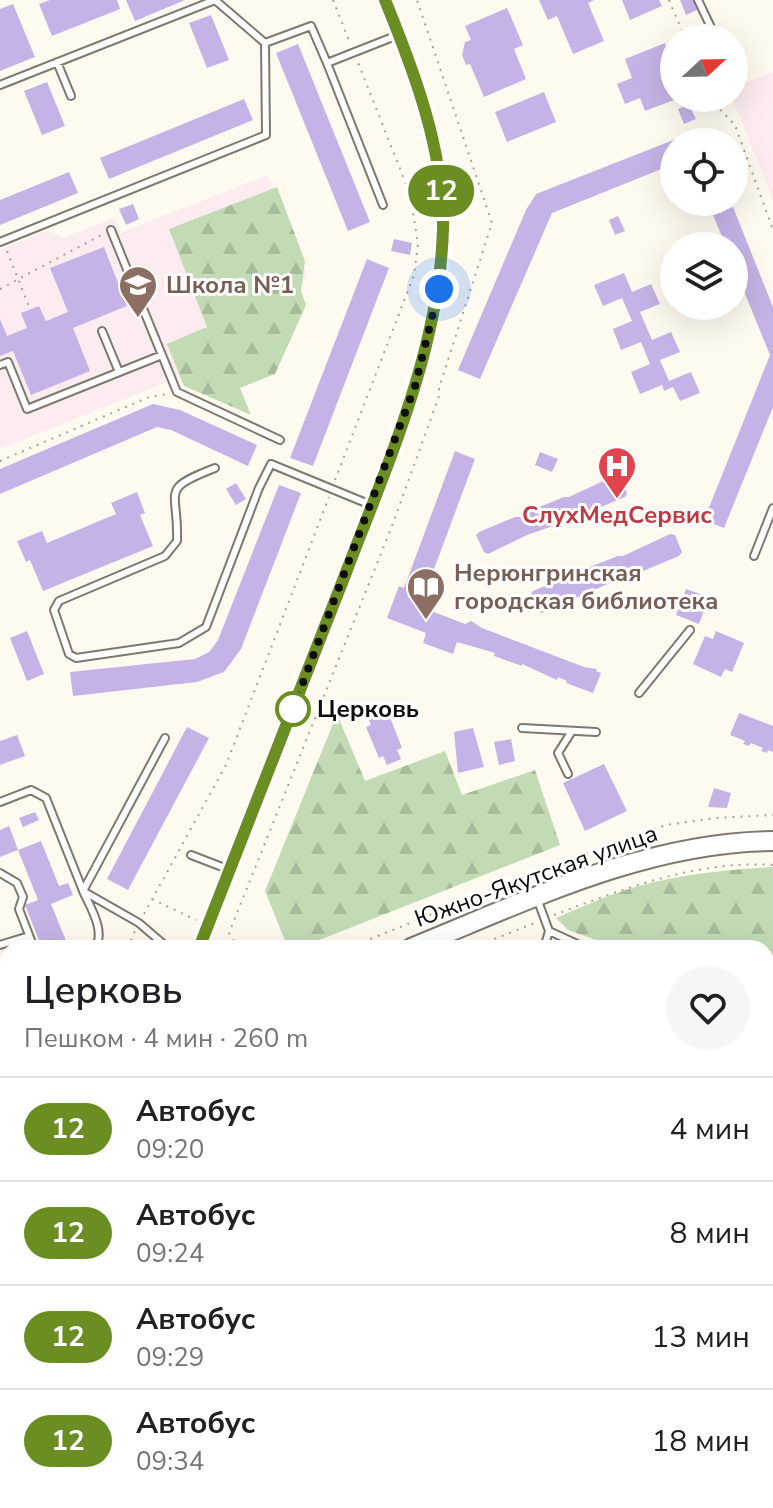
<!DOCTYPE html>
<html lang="ru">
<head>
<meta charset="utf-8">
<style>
	:root { --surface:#fff; --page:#f6f6f6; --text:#202124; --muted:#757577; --line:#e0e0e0 }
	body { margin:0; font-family:"Nunito Sans",sans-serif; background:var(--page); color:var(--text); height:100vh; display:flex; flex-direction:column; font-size:30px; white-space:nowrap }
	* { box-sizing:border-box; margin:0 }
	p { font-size:26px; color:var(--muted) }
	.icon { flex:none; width:44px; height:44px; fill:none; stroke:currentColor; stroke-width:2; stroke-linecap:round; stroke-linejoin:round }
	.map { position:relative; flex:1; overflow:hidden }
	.panel { position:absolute; left:0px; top:940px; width:774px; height:568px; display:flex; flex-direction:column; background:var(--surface); border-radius:24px 24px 0 0; box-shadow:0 8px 32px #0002 }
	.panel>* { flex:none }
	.badge { padding:0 16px; border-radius:26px; font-size:28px; line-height:52px }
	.needle { width:52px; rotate:68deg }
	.controls { position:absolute; left:660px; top:24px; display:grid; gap:16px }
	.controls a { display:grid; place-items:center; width:88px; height:88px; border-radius:50%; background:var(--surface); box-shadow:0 8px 32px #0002; font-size:40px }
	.you { position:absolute; width:40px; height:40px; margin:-20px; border:6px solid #fff; border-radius:50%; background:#1a73e8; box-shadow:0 0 0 12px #1a73e833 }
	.map>.badge { position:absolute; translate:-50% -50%; box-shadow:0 0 0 4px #fff }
	.round { display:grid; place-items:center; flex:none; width:84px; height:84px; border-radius:42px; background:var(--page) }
	.headline { display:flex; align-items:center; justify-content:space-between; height:136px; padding:0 24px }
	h1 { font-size:38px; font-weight:600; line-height:60px }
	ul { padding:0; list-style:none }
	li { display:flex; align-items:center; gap:24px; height:104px; padding:0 24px; border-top:2px solid var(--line) }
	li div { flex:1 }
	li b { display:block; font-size:30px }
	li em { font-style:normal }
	li .badge { min-width:88px; font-weight:700; text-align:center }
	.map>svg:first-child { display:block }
	.education { fill:#fcecf0 }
	.forest { fill:url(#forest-firs) }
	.building { fill:#c5b3e7 }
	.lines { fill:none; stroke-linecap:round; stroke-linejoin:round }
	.lane-casing { stroke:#7e796e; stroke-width:10 }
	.street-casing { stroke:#7e796e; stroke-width:16 }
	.secondary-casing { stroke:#7e796e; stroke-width:22 }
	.path { stroke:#a6a39b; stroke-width:2; stroke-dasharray:2 6; stroke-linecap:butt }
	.lane { stroke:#fff; stroke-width:6 }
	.street { stroke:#fff; stroke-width:12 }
	.secondary { stroke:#fff; stroke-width:18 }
	.line-casing { stroke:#fff; stroke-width:18 }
	.line { stroke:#6b8e23; stroke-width:12 }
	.walk { stroke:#0f0d09; stroke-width:8; stroke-dasharray:0 14.4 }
	.stop-dot { fill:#fff; stroke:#6b8e23; stroke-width:4 }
	.labels { text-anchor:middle; stroke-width:6; stroke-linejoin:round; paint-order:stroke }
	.education-label { font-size:24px; font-weight:bold; fill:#785e54; stroke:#fff; text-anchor:start }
	.health-label { font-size:24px; font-weight:bold; fill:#be3a42; stroke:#fff }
	.stop-label { font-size:24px; font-weight:bold; fill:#0f0d09; stroke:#fff; text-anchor:start }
	.street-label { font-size:24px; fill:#0f0d09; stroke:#fff }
</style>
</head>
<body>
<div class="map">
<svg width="773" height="1508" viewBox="0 0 773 1508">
	<defs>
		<pattern id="forest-firs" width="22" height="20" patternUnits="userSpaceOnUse" patternTransform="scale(2)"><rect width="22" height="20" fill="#c2dbb5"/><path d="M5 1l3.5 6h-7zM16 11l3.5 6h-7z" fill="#a6bb9a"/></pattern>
	</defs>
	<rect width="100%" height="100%" fill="#fffaf0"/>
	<path class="education" d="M773 72V200L732 98 734 87Z
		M268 175 307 276 244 361 184 386 179 377 0 449V250L46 231 64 238 114 218 120 233Z"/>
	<path class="forest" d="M277 187 305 261 301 291 306 305 275 374 240 388 251 415 184 386 167 344 207 327 169 229Z
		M337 714 365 781 445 751 462 795 535 770 560 845 299 948H288L265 891Z
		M773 867V1057L766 1055V948H608L607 944 568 930 556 918C575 910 594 901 614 894 664 876 720 870 773 867Z
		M0 1429 8 1449V1500H28L32 1508H0Z"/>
	<path class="building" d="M50 0H117L120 9 52 36 39 4Z
		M126 0H185L135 21Z
		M539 0H594L588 3 604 41 573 54 557 16 548 20Z
		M622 0H659L662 6 630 20Z
		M680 0H695L699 9 686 15Z
		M13 4 35 57 0 71V9Z
		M507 8 523 45 514 49 526 79 484 97 470 64 466 65 462 55 465 42 471 40 465 26Z
		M211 15 229 60 207 68 189 23Z
		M665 43 674 66V100L645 111 640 98 625 104 617 84 632 78 625 59Z
		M298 44 370 222 348 231 276 53Z
		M47 82 65 126 42 135 24 91Z
		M544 92 556 122 507 142 495 112Z
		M244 99 253 120 109 179 100 158Z
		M689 104 696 119 684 124 678 109Z
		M681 137 683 142H674V164L552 213 480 379 458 370 526 210 536 194Z
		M69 172 78 193 0 225V200Z
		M133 204 139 219 126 225 119 209Z
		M733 207 773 307V407L724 528 704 520 770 355 734 267V246H726L713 215Z
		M618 216 625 231 615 235 609 220Z
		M394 239 412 243 410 255 391 251Z
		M104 247 127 306 73 328 90 371 31 395 13 351 0 356V319L7 336 27 328 21 313 39 306 46 321 68 312 50 268Z
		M367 259 389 268 313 466 290 458Z
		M624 273 632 292 651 284 660 304 640 312 652 340 671 332 680 352 660 360 669 381 691 372 700 393 680 401 673 387 664 391 662 385 640 394 631 372 650 364 641 342 621 350 613 329 632 321 622 298 603 306 594 285Z
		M153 404 180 410 257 445 248 466 171 430 157 427 0 494V469Z
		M455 451 475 459 424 596 430 598 426 609 465 624 471 621 482 628 584 667 597 669 596 671 601 673 593 693 566 683 567 681 558 677 557 680 522 664V666L494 656 495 653 457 642 453 654 423 643 426 633 387 618 399 586 404 588Z
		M540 452 558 459 552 472 535 465Z
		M616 475 620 476 627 493 625 497 589 512 584 511 573 519 527 535 488 554 484 552 476 535 479 532 515 517H520L532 510 564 497H569Z
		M236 483 246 499 236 505 226 489Z
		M279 485 301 493 241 649 224 672 197 682 73 696 70 672 195 659 209 652 218 640Z
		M137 492 145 513 140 515 153 546 43 591 30 560 26 562 17 541 42 531 47 543 116 514 111 503Z
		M670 534 675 535 682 552 679 556 643 571 639 570 542 613 538 611 531 594 533 591 569 576H574L587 568 618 556H623Z
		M686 589 709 597 699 624 676 615Z
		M27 631 44 674 27 681 10 638Z
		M716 631 744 643 732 672 725 669 721 677 693 664 705 636 713 639Z
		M380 708 384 719 390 717 402 748 397 750 401 759 387 765 383 756 379 758 366 727 371 725 366 713Z
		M739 713 773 726V752L768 750 767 753 761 751 763 748 751 743 749 746 743 744 745 741 730 735Z
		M187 727 209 738 128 890 107 879Z
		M473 728 484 767 458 773 454 732Z
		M17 735 25 756 0 765V741Z
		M511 739 515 761 499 765 494 742Z
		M604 764 627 811 585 831 563 783Z
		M714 788 731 793 727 808 708 807Z
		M35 812 39 820 23 827 19 818Z
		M9 826 18 850 0 857V830Z
		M41 841 59 886 68 883 73 895 51 904 69 948H42L25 905 38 900 18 850Z
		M8 960V986L0 990V963Z
		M766 1076 773 1078V1178L767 1201Z
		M0 1162 8 1181V1214L0 1217Z
		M0 1289 8 1308V1372L0 1353Z
		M59 1500H85L88 1508H62Z
		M480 1500H513L517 1508H460Z"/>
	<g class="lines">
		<g class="lane-casing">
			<path id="lane" d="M698 0 716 38
				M57 62 71 96
				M327 63 383 205
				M0 85 215 0 265 43 311 26 327 63 398 35
				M111 230 177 392 280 440
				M0 242 266 135 265 43
				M102 331 119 372
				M0 365 8 362 27 409 162 355
				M215 468C158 490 179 489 177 541L165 556 59 601 54 610 69 654 76 658 179 643 206 627 259 488 271 464 371 505
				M754 556 773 508
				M639 693 690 630
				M522 728 596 732
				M568 774 558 753 572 731
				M0 802 31 790 46 798 83 891 139 923 168 948
				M191 855 230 870
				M0 873 17 883 23 897 19 909 34 948
				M538 901 549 931 544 948
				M549 931 586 948
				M0 945 29 936
				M95 948C106 931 90 907 83 891L165 738
				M0 996 8 993
				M0 1057C5 1070 3 1083 8 1096
				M766 1065 773 1067
				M0 1121 8 1141
				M0 1232 8 1228
				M0 1241 8 1261
				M0 1418 8 1415
				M766 1470 773 1464
				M106 1500 109 1508
				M157 1500 161 1508
				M351 1500 354 1508
				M531 1500 535 1508
				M214 1505 226 1500
				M378 1508 403 1500
				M733 1508 740 1500"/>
		</g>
		<g class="street-casing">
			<path id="street" d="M199 948C249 822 298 696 347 570 389 460 441 347 443 228 444 150 414 71 385 0
				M766 1416 773 1404
				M659 1508 674 1500"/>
		</g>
		<g class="secondary-casing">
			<path id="secondary" d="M411 948C527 901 645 842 773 841
				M0 1114 8 1111"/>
		</g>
		<path class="path" d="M333 0 350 43
			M669 0 685 38
			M683 31 700 25
			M709 98 735 125 773 230
			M734 157 744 152
			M7 251 30 309
			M0 289 103 234
			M0 461 149 397 168 394
			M335 480 414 275 418 244 410 194 357 60
			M152 899 196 920
			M144 914 226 765 329 497
			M554 915C623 889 697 860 773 865
			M128 948 135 931
			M238 948 229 933 392 526 439 396V388L492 223 417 0
			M348 948 549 867 666 825 715 818 773 815
			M472 948 537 922
			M766 1347 773 1330
			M768 1428 766 1431 773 1442
			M36 1500 39 1508
			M583 1508 602 1500"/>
		<use href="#lane" class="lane"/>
		<use href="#street" class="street"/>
		<use href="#secondary" class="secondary"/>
	</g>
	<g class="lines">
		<g class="line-casing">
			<path id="line" d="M199 948C248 822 298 696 347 570 389 460 440 347 443 228 444 150 414 71 385 0"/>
		</g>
		<use href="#line" class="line"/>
		<path class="walk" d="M293 709 415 386 439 289"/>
	</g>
	<defs>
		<g id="school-pin" transform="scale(2)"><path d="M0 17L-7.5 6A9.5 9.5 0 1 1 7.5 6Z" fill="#8d6e63" stroke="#fff"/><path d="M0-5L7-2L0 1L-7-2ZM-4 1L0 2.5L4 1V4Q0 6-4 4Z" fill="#fff"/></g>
		<g id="hospital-pin" transform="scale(2)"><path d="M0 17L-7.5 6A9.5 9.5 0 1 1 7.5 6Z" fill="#e0444e" stroke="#fff"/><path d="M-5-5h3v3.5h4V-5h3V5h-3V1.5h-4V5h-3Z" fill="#fff"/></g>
		<g id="library-pin" transform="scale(2)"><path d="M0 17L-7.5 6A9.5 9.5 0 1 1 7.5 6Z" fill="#8d6e63" stroke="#fff"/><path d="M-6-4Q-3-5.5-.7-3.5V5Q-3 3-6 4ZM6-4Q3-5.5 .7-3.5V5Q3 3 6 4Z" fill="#fff"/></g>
	</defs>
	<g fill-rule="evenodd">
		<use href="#school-pin" x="138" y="285"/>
		<use href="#hospital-pin" x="617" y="466"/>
		<use href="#library-pin" x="426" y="587"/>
	</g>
	<circle class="stop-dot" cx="293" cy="709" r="16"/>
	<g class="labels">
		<g class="education-label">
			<text x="166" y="293">Школа №1</text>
			<text x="454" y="581">Нерюнгринская<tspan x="454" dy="28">городская библиотека</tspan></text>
		</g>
		<g class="health-label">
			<text x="617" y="523">СлухМедСервис</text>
		</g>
		<g class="stop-label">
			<text x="317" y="717">Церковь</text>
		</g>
		<g class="street-label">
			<text transform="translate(536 876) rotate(-20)" y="8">Южно-Якутская улица</text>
		</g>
	</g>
</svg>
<div class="controls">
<a><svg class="needle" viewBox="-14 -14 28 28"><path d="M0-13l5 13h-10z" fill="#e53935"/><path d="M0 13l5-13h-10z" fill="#757577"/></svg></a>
<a><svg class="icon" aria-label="locate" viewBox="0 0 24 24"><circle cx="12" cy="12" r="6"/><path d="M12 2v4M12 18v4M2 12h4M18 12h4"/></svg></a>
<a><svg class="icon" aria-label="layers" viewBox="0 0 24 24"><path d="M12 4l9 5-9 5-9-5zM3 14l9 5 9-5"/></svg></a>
</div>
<div class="you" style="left:439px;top:289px"></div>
<b class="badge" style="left:441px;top:191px;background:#6b8e23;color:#fff">12</b>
<section class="panel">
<div class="headline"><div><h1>Церковь</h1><p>Пешком · 4 мин · 260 m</p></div><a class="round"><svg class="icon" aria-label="heart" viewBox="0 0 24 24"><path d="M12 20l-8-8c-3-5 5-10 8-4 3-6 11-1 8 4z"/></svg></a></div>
<ul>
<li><span class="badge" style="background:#6b8e23;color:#fff">12</span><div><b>Автобус</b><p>09:20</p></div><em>4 мин</em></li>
<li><span class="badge" style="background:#6b8e23;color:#fff">12</span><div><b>Автобус</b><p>09:24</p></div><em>8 мин</em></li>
<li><span class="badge" style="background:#6b8e23;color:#fff">12</span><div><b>Автобус</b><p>09:29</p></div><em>13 мин</em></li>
<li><span class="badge" style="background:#6b8e23;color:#fff">12</span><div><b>Автобус</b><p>09:34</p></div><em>18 мин</em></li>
</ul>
</section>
</div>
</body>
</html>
